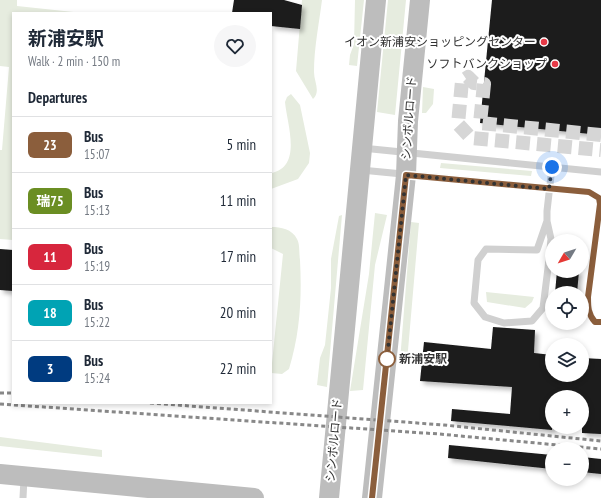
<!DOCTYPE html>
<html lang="en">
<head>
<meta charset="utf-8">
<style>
	:root { --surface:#fff; --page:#f6f6f7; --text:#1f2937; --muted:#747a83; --line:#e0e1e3 }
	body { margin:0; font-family:"PT Sans Narrow","Noto Sans JP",sans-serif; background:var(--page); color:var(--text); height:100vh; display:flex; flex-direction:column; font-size:15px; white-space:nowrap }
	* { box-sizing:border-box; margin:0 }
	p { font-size:13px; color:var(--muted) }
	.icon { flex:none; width:22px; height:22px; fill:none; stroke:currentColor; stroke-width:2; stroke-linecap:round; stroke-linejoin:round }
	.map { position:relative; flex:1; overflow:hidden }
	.sheet { position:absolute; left:12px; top:12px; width:260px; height:392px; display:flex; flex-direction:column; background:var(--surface); border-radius:0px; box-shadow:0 2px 6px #0003 }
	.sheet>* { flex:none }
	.badge { padding:0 8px; border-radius:6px; font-size:14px; line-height:26px }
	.needle { width:26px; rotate:231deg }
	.fabs { position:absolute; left:545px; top:234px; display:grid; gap:8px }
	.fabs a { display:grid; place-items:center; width:44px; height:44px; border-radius:50%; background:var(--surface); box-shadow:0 2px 6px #0003; font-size:20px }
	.you { position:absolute; width:20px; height:20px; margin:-10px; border:3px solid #fff; border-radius:50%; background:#1a73e8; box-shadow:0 0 0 6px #1a73e833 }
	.map>.badge { position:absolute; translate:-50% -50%; box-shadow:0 0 0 2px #fff }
	h2 { padding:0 16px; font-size:15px; line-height:36px }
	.round { display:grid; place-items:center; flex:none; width:42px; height:42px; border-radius:21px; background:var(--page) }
	.summary { display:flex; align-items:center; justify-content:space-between; height:68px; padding:0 16px }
	h1 { font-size:19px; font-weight:700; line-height:30px }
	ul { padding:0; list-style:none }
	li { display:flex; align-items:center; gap:12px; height:56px; padding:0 16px; border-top:1px solid var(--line) }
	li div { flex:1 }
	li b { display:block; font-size:15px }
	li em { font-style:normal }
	li .badge { min-width:44px; font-weight:700; text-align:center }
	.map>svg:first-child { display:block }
	.green { fill:#e6ecdf }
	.building { fill:#1a1a1a; filter:url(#shadow) }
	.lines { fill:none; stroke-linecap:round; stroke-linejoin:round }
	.street-tunnel { stroke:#d6d6d6; stroke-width:14; stroke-dasharray:14 7; stroke-linecap:butt }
	.lane { stroke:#d0d0d0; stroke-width:7 }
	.secondary { stroke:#bdbdbd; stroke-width:20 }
	.rail { stroke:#888; stroke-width:3; stroke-dasharray:4 3; stroke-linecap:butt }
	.line-casing { stroke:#fff; stroke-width:9 }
	.line { stroke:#8b5e3c; stroke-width:6 }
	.walk { stroke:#333; stroke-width:4; stroke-dasharray:0 7.2 }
	.poi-dot { fill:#e63946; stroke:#fff; stroke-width:1.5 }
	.stop-dot { fill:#fff; stroke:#8b5e3c; stroke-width:2 }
	.labels { text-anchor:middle; stroke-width:4; stroke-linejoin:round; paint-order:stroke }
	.poi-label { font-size:12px; fill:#333; stroke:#fff; text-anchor:end }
	.street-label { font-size:12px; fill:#333; stroke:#fff }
	.stop-label { font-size:12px; font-weight:bold; fill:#333; stroke:#fff; text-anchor:start }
</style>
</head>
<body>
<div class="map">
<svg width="601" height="498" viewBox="0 0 601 498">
	<defs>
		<filter id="shadow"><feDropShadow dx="3.5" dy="3.5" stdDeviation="2" flood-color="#0004"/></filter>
	</defs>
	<rect width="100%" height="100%" fill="#fff"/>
	<path class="green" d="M0 0H17V6L83 13H13V240L0 239V150H2L9 67 0 66Z
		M302 0H322C319 24 314 48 314 72 314 82 321 91 313 99L296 71Z
		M355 0H364L357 66 349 65 350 55 354 44Z
		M388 0H406L395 115 377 112Z
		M423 87 434 89 433 104 426 113H422Z
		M291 94 300 105 310 153 309 163 298 179 271 189V173C303 167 287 124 285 102L287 97Z
		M441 163 532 171 531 176 440 168Z
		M375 213 387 215 375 265 363 390 350 391 369 274Z
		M342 215 327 387 317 385 320 358 325 345 331 288V259L339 216Z
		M411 222 419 223 407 362 403 363 400 361Z
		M271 227C281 227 292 229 297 239 300 244 299 254 300 260 302 298 300 333 289 369L282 374 271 373 283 254 271 248Z
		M486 292 534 297 532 302 525 308 487 302Z
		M0 437 102 450V457L0 446Z"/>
	<path class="building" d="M234 0H284L302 5 300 29 271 26V13H232Z
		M492 0H601V135L480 123Z
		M0 249 13 250V291L0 290Z
		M557 271H579L577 293H555Z
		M493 327 535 330 534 353 552 355V375H582V358L601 359V434L582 433V397H552V430L451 421 452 409 510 414 512 387 420 381 424 342 491 349Z
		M449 445 552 455V469L448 458Z
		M582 457 601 459V474L582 472Z"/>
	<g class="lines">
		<path class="street-tunnel" d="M601 135 480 123 484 84 474 83 468 77 462 81 458 124 471 138 601 150"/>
		<path class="lane" d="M362 148 601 172
			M361 170 589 192 599 199 600 204 588 297C588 307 588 314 595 322H601
			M547 221 537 250 486 249 478 260 474 303 485 317 504 323 532 321 543 308 548 268 551 239 547 221V211L552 167
			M23 498 24 478"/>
		<path class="secondary" d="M0 474 254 498
			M329 498 376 0
			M372 498 406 175 408 121 420 0"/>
		<path class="rail" d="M0 393H13
			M150 403 444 425 601 441
			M0 404 439 434 601 449"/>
	</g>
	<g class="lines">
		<g class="line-casing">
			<path id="line" d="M372 498 406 175 589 192 599 198 600 204 588 297C588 307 588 314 595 322H601"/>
		</g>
		<use href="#line" class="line"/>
		<path class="walk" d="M387 359 406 175 549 189 552 167"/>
	</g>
	<g class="poi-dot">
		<circle cx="544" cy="42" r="4"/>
		<circle cx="555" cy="64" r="4"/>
	</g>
	<circle class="stop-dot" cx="387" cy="359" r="8"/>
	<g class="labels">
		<g class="poi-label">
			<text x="536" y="46">イオン新浦安ショッピングセンター</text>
			<text x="547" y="68">ソフトバンクショップ</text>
		</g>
		<g class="street-label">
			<text transform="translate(409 118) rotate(-86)" y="4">シンボルロード</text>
			<text transform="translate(334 440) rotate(-85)" y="4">シンボルロード</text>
		</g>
		<g class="stop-label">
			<text x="399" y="363">新浦安駅</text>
		</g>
	</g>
</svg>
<div class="fabs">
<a><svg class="needle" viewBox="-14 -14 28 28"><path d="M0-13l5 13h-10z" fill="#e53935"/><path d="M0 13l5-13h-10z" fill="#747a83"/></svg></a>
<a><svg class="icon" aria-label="locate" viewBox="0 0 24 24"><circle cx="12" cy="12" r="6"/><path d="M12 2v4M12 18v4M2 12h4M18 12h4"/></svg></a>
<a><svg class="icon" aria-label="layers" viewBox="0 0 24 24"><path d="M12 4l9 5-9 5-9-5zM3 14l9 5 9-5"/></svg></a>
<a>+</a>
<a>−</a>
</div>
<div class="you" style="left:552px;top:167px"></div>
<section class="sheet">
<div class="summary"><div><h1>新浦安駅</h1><p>Walk · 2 min · 150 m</p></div><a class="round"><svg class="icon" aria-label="heart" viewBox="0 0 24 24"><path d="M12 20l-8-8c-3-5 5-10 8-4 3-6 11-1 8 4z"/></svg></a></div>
<h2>Departures</h2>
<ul>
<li><span class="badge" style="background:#8b5e3c;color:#fff">23</span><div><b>Bus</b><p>15:07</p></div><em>5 min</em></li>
<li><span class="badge" style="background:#6b8e23;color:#fff">瑞75</span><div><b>Bus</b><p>15:13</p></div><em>11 min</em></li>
<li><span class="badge" style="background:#d7263d;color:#fff">11</span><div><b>Bus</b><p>15:19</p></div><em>17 min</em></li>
<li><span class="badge" style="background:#00a3b4;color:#fff">18</span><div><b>Bus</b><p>15:22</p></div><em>20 min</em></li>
<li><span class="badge" style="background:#003b80;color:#fff">3</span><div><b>Bus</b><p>15:24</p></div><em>22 min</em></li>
</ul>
</section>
</div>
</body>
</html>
